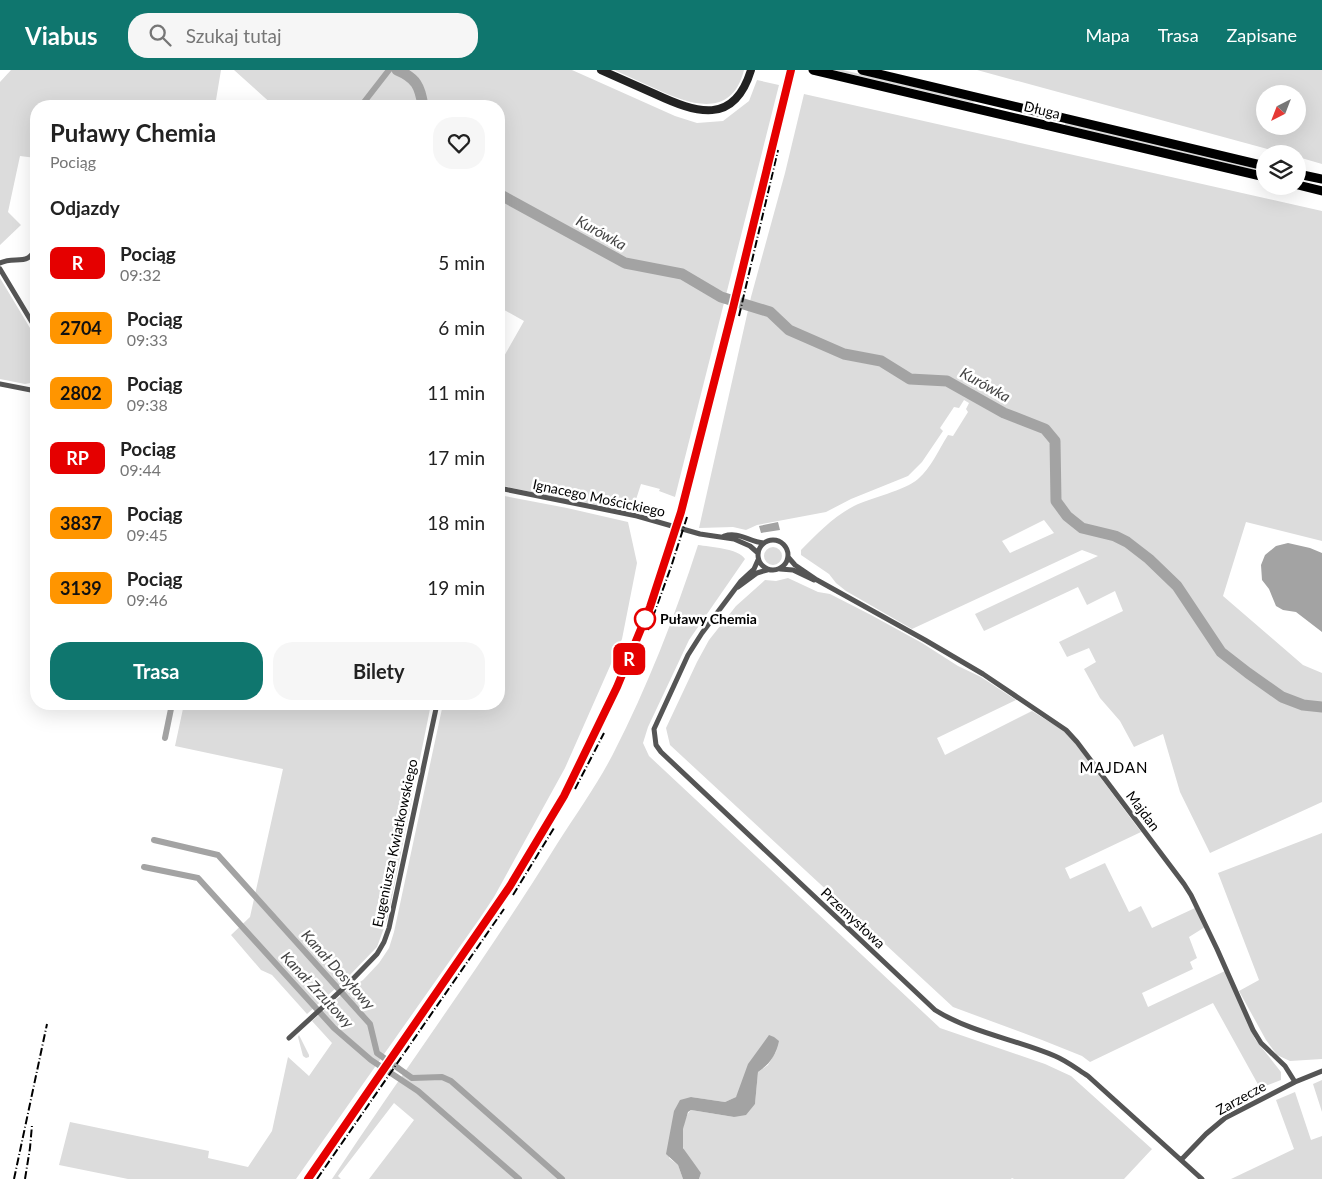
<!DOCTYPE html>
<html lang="pl">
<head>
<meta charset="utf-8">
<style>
	:root { --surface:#fff; --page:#f6f6f6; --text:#222; --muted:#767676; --accent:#0f766e }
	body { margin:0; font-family:Lato,sans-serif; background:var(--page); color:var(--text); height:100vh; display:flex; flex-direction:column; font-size:19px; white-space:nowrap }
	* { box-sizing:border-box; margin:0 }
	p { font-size:16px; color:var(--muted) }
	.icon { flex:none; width:28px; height:28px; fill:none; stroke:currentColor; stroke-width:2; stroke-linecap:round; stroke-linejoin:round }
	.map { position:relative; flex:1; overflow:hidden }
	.drawer { position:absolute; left:30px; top:30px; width:475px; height:610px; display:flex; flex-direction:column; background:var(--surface); border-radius:20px; box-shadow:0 5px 20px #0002 }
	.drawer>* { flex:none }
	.badge { padding:0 10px; border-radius:8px; font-size:18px; line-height:32px }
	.needle { width:32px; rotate:222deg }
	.fabs { position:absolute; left:1256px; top:15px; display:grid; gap:10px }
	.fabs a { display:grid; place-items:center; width:50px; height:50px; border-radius:50%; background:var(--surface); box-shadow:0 5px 20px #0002; font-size:25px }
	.map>.badge { position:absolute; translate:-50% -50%; box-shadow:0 0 0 2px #fff }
	h2 { padding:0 20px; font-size:19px; line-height:45px }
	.round { display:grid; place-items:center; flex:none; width:52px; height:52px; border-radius:20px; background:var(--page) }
	.head { display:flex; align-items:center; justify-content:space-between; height:85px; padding:0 20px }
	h1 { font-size:24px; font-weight:700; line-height:38px }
	.cta { display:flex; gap:10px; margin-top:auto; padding:10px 20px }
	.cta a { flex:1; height:58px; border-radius:20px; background:var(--accent); color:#fff; font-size:20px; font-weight:700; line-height:58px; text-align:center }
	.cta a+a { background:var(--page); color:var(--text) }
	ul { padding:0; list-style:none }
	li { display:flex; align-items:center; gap:15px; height:65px; padding:0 20px }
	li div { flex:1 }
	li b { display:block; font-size:19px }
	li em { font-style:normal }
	li .badge { min-width:55px; font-weight:700; text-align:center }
	header { display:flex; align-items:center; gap:30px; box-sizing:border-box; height:70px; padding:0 25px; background:var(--accent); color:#fff }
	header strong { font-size:24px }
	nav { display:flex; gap:28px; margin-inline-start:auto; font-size:18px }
	.search { width:350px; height:45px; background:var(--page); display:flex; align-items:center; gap:12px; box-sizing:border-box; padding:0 18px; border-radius:20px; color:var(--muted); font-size:19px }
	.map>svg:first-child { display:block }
	.green { fill:#dcdcdc; fill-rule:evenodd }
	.water { fill:#a3a3a3 }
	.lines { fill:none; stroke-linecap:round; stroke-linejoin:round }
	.canal { stroke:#a3a3a3; stroke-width:6 }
	.river { stroke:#a3a3a3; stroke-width:11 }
	.street { stroke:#555; stroke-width:5 }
	.secondary { stroke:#222; stroke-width:8 }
	.highway { stroke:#000; stroke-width:9 }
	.rail { stroke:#000; stroke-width:2; stroke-dasharray:8 2.5 1 2.5; stroke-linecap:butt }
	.line-casing { stroke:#fff; stroke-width:11 }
	.line { stroke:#e50000; stroke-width:8 }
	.stop-dot { fill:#fff; stroke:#e50000; stroke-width:2.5 }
	.labels { text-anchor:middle; stroke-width:5; stroke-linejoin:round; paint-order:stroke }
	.street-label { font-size:14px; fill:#000; stroke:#fff }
	.stop-label { font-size:14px; font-weight:bold; fill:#000; stroke:#fff; text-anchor:start }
	.water-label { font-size:15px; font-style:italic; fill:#444; stroke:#fff }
	.neighbourhood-label { font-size:15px; letter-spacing:1px; fill:#000; stroke:#fff }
</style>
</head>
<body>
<header>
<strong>Viabus</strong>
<div class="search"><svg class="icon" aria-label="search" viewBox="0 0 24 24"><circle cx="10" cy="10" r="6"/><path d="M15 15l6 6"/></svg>Szukaj tutaj</div>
<nav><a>Mapa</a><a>Trasa</a><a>Zapisane</a></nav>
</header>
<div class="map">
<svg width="1322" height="1109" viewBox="0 0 1322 1109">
	<rect width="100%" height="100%" fill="#fff"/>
	<path class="green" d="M11 0H221L216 30 214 36H36V88L20 86 8 142 21 155 0 175V12Z
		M234 0H572L675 46 697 53 723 51 749 31 757 10 779 15 675 427 659 421 660 419 641 414 632 442 616 438 615 440 499 415V295L524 251 499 237V36H274Z
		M614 0H744C732 49 690 35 656 19 642 13 628 6 614 0Z
		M833 0H843L974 31 973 33Z
		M977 0H1322V94L1298 87V84H1286ZM1265 24H1298V56H1265Z
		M804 24 1322 141V471L1246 452 1223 526 1303 595 1322 603V732L1210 783 1180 722 1163 664 1134 677 1120 651 1100 628 1084 599 1096 592 1089 578 1067 587 1059 572 1123 541 1115 521 1087 535 1078 517 984 561 975 544 1098 486 1082 480 912 559 846 521 836 513 829 504 801 485V480C817 464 834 446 854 436 872 427 904 421 918 409 931 398 939 379 948 365L953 366 968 342 966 339 969 333 964 330 959 338 954 337 940 358 943 361 922 392 908 406 851 429 826 442 757 455 746 460 733 457 699 458 751 227 785 103ZM1044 450 1054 463 1010 483 1002 471Z
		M1065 52 1265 100V103L1065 55Z
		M0 208 36 268V312L25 314 0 309Z
		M499 425 567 438 628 452 637 493 622 569 565 698 494 827 480 848 296 1109H128L59 1095 70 1052 209 1081 208 1088 248 1097 272 1061 288 987 309 1006 332 973 312 951 347 920 363 910 379 893 389 878 394 862 443 634H499Z
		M698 475C710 477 738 478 745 489L689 570 648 657 643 673 649 686 940 958 1045 994 1071 1006 1152 1079 1124 1109H1014L1012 1108 1011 1109H699L701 1103C696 1096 685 1086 683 1077 680 1068 684 1045 691 1040L734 1047 755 1034 758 1002 768 995 777 980 736 1027 725 1032 691 1027 669 1088 678 1095 683 1109H369L414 1050 394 1033 338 1106 341 1109H332C406 997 486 889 557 774 576 744 597 715 613 684 647 618 675 546 698 475Z
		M764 486a9 9 0 1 1 18 0a9 9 0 1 1-18 0Z
		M788 508 818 522 830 524 871 545 922 573 958 596 981 607 1016 630 937 668 945 685 1032 641 1064 661 1074 672 1141 762 1065 798 1070 809 1105 793 1129 842 1141 836 1152 858 1195 838 1205 857 1189 867 1197 888 1190 892 1193 899 1142 923 1148 937 1225 901 1255 969 1281 1002V1010L1260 1018 1213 933 1090 992 1082 986 1042 970 953 937 670 675 666 658 697 592 709 570 736 536 765 510 776 511Z
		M184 634H431L388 847 377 877 346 909 307 944 272 905 261 900 231 865 250 847 283 699 175 676Z
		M1322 763V989L1290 991 1277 985 1266 970 1239 921 1259 910 1218 803Z
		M299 965 309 985V987L306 988 303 986 298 967Z
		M1322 1010V1042L1313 1014Z
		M1295 1022 1311 1070 1322 1066V1109H1231L1294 1079 1276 1030Z"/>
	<path class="water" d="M778 452 780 460 761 463 759 456Z
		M1288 473 1310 478 1322 483V562L1296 542 1283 540 1276 536 1269 519 1262 510 1261 495 1265 485 1276 476Z
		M769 965 774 967 779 971C776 985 770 994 758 1002L755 1034 746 1045 734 1047 691 1040 688 1042 683 1059V1078L701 1103 699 1109H683L678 1095 666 1084 674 1041 680 1030 691 1027 725 1032 736 1027 748 994Z"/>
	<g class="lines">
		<path class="canal" d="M361 36 389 0
			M165 668 172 634
			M154 770 218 785 370 954 377 983 412 1008 442 1007 451 1011 562 1109
			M144 797 198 808 334 958 371 990 418 1021 519 1109"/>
		<path class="river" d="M397 0C416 8 420 16 423 36
			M499 124 625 193 682 204 721 227 770 242 789 260 844 284 881 291 910 309 947 311 1004 343 1045 359 1055 371 1056 431 1067 446 1082 458 1115 466 1127 472 1149 489 1177 516 1221 582 1248 603 1282 627 1303 635 1322 637"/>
		<path class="street" d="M0 193C15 186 30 197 36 176
			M0 199 36 259
			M0 314 36 321
			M499 418 637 446 700 464 734 469 750 476 758 483
			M724 466C739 461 749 472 764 473
			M758 485a15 15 0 1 1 30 0a15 15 0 1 1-30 0Z
			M788 487 795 495 817 510 925 570 983 604 1066 660 1077 672 1184 814 1191 825 1217 879 1253 960 1261 973 1285 996 1295 1012
			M758 490 754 499 741 511 702 563 688 585 654 659 656 675 661 682 935 940C972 963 1015 969 1055 986 1067 991 1077 999 1088 1006L1202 1109
			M780 499 793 500 814 510
			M738 517 757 503 767 500
			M289 968 347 915 377 884 384 872 389 858 437 634
			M1181 1090 1206 1064 1225 1048 1295 1012 1322 1001"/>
		<path class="secondary" d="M601 0C619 8 637 16 655 24 696 43 734 56 751 0"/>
		<path class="highway" d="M813 0 1265 107
			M862 0 1265 96
			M1298 104 1322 109
			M1298 115 1322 121"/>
		<path class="rail" d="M739 246 778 80
			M648 560 671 497 687 447
			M575 719 604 663
			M513 825 554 758
			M14 1109 47 954
			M25 1109 30 1078 32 1055
			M308 1109C414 956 529 807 608 637 658 528 689 415 718 299 743 199 766 100 791 0
			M317 1109 504 839"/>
	</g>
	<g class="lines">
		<g class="line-casing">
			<path id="line" d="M308 1109 510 816 564 726 617 617 650 537 681 442 733 238 791 0"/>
		</g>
		<use href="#line" class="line"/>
	</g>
	<circle class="stop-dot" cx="645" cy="549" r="10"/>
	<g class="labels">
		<g class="street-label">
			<text transform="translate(1042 40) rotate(13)" y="5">Długa</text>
			<text transform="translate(599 428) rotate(12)" y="5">Ignacego Mościckiego</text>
			<text transform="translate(1143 741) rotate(53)" y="5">Majdan</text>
			<text transform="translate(395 773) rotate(-78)" y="5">Eugeniusza Kwiatkowskiego</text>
			<text transform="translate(853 848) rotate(43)" y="5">Przemysłowa</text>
			<text transform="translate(1241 1028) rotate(-29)" y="5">Zarzecze</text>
		</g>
		<g class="stop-label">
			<text x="660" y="554">Puławy Chemia</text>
		</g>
		<g class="water-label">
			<text transform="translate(601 163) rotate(29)" y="5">Kurówka</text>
			<text transform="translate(985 315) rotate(29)" y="5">Kurówka</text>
			<text transform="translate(338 900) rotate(48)" y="5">Kanał Dosyłowy</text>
			<text transform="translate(317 920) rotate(47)" y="5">Kanał Zrzutowy</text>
		</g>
		<g class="neighbourhood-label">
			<text x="1114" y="703">MAJDAN</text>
		</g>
	</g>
</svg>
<div class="fabs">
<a><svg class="needle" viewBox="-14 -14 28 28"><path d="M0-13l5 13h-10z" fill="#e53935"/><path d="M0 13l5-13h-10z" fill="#767676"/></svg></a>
<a><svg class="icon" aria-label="layers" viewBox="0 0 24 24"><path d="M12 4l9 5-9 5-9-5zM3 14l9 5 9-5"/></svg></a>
</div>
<b class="badge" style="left:629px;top:589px;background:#e50000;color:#fff">R</b>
<section class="drawer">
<div class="head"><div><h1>Puławy Chemia</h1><p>Pociąg</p></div><a class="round"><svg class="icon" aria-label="heart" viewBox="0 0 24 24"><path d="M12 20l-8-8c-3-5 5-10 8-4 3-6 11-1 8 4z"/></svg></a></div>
<h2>Odjazdy</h2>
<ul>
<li><span class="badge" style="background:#e50000;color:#fff">R</span><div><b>Pociąg</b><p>09:32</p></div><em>5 min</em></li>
<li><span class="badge" style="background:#ff9500;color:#111">2704</span><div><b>Pociąg</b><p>09:33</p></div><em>6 min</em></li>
<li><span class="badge" style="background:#ff9500;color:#111">2802</span><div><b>Pociąg</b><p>09:38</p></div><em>11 min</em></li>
<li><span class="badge" style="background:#e50000;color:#fff">RP</span><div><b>Pociąg</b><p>09:44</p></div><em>17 min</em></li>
<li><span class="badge" style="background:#ff9500;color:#111">3837</span><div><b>Pociąg</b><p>09:45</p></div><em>18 min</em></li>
<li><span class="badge" style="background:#ff9500;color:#111">3139</span><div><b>Pociąg</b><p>09:46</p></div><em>19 min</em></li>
</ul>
<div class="cta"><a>Trasa</a><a>Bilety</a></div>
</section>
</div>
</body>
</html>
